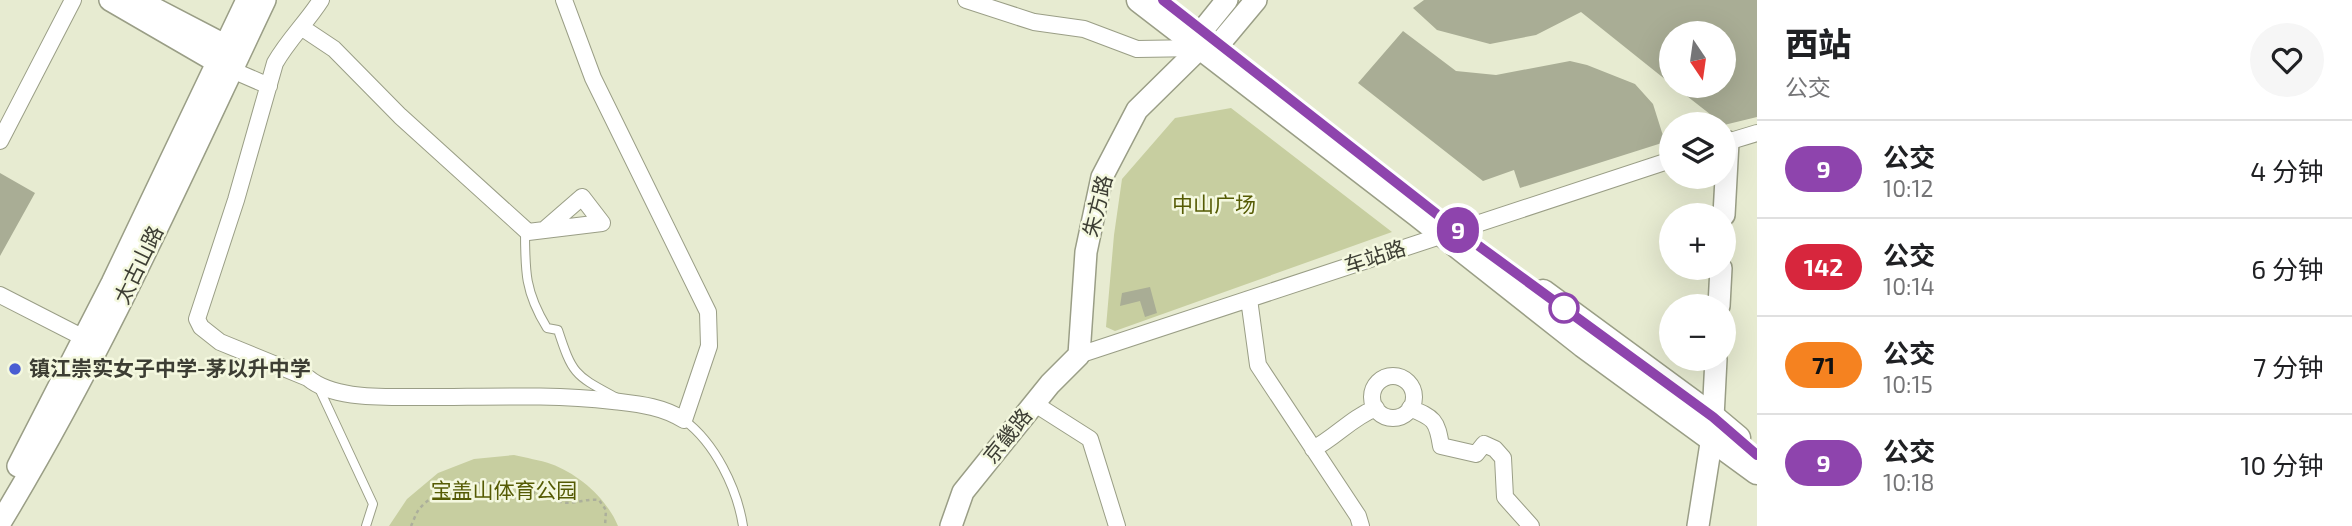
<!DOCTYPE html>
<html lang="zh">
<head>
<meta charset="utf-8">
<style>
	:root { --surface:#fff; --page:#f6f6f6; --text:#202124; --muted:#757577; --line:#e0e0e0 }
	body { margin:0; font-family:"Exo 2","Noto Sans SC",sans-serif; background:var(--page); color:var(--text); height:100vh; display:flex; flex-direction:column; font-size:26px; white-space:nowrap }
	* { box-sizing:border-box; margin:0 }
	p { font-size:23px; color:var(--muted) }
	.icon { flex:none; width:38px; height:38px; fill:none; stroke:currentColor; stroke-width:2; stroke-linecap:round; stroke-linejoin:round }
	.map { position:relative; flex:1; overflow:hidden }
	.panel { display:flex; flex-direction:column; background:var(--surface); width:595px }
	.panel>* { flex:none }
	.badge { padding:0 14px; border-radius:23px; font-size:24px; line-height:46px }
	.needle { width:46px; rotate:167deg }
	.buttons { position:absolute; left:1659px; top:21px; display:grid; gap:14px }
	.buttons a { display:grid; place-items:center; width:77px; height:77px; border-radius:50%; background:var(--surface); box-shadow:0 7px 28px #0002; font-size:35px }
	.map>.badge { position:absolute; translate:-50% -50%; box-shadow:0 0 0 4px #fff }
	.round { display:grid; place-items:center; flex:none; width:74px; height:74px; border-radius:37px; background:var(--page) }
	.overview { display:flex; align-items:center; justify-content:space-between; height:119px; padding:0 28px }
	h1 { font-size:33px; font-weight:800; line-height:52px }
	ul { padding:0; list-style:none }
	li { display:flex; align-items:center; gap:21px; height:98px; padding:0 28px; border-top:2px solid var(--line) }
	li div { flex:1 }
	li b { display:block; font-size:26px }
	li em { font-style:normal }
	li .badge { min-width:77px; font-weight:700; text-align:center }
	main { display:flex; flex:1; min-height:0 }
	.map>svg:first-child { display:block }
	.green { fill:#c7cea0 }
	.building { fill:#a9ad95 }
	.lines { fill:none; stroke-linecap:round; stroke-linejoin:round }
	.lane-casing { stroke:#9a9e86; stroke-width:10 }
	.street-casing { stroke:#9a9e86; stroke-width:18 }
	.secondary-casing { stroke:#9a9e86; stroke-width:24 }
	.primary-casing { stroke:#9a9e86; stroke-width:27 }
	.path { stroke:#acaf9b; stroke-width:2.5; stroke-dasharray:3.5 3.5; stroke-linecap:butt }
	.lane { stroke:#fff; stroke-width:8 }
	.street { stroke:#fff; stroke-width:16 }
	.secondary { stroke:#fff; stroke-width:21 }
	.primary { stroke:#fff; stroke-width:24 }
	.line-casing { stroke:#fff; stroke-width:16 }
	.line { stroke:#8e44ad; stroke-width:10 }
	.stop-dot { fill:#fff; stroke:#8e44ad; stroke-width:3.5 }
	.poi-dot { fill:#495dd2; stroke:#f4f8df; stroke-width:2.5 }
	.labels { text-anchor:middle; stroke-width:5; stroke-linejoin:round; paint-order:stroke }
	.park-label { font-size:21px; fill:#555b04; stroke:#f4f8df }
	.street-label { font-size:21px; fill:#3d3e34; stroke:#f4f8df }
	.poi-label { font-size:21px; font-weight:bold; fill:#3d3e34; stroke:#f4f8df; text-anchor:start }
</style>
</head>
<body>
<main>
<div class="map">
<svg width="1757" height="526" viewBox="0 0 1757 526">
	<rect width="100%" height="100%" fill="#e7ebd1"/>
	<path class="green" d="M1231 108 1392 232 1115 331 1106 327 1114 235 1122 179 1175 118Z
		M514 455C526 458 540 460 551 464 579 474 607 499 618 526H389L407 499 438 473 474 459Z"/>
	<path class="building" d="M1424 0H1757V117L1724 125 1674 86H1724V33H1671V84L1581 12 1536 35 1490 44 1437 30 1413 8Z
		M1403 31 1456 71 1496 75 1570 61 1587 65 1635 84 1653 104 1665 142 1520 188 1514 170 1483 181 1358 83Z
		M0 173 35 193 0 256Z
		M1150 287 1157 313 1145 317 1140 301 1120 306 1122 293Z"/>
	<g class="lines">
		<g class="lane-casing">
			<path id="lane" d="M525 230C525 272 525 292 547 328L558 330C573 376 575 375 617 398
				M318 386 373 504 366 526
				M684 420C715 443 737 488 743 526"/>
		</g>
		<g class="street-casing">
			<path id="street" d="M321 0C307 22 288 40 275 63L236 200 197 319 201 327 220 342 308 378C331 397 371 397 400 397 471 398 542 393 613 401 638 404 662 406 684 420L709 346 708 312 593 78 564 0
				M966 0 1034 22 1084 29 1137 49 1200 48
				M301 27 334 49 400 116 528 232 602 223 582 197 544 230
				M232 70 269 86
				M0 141 73 0
				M1724 143 1757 133
				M0 295 84 338
				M1249 299 1258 365 1358 516 1361 526
				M1079 355 1671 160
				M1372 397a21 21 0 1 1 42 0a21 21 0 1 1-42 0Z
				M1035 404 1090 439 1117 526
				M1410 408C1434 418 1437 420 1441 446L1476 454 1484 444 1495 449 1503 458 1505 497 1531 526
				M1313 449C1336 437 1351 418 1376 408"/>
		</g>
		<g class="secondary-casing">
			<path id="secondary" d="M110 0 229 69
				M138 0 238 52
				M1193 42 1227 0
				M1210 55 1256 0
				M1724 215 1728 142
				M1719 306 1721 268
				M18 466 112 283 247 0
				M0 523C102 355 181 177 265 0
				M951 526 963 492 1050 384 1079 355 1086 252 1102 177 1137 110 1200 48
				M1698 526 1712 437 1716 359"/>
		</g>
		<g class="primary-casing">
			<path id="primary" d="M1139 0 1417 214 1583 345 1757 472
				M1543 292 1713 417 1738 438"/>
		</g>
		<path class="path" d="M411 526C414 520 416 512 421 507 445 481 488 479 519 487 533 491 546 499 561 502 574 505 586 498 599 500L606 510 605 526"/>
		<use href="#lane" class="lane"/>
		<use href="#street" class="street"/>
		<use href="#secondary" class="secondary"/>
		<use href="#primary" class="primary"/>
	</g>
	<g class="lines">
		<g class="line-casing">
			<path id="line" d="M1163 0 1457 230 1713 417 1757 455"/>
		</g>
		<use href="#line" class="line"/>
	</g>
	<circle class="stop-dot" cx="1564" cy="308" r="14"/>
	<circle class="poi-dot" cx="15" cy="369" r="7"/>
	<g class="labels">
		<g class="park-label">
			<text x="1214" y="212">中山广场</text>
			<text x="504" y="498">宝盖山体育公园</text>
		</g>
		<g class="street-label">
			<text transform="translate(1098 206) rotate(-76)" y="7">朱方路</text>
			<text transform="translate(1375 257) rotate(-18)" y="7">车站路</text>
			<text transform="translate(139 265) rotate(-64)" y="7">太古山路</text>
			<text transform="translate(1008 436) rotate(-51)" y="7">京畿路</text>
		</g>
		<g class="poi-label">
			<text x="29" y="376">镇江崇实女子中学-茅以升中学</text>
		</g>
	</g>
</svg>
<div class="buttons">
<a><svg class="needle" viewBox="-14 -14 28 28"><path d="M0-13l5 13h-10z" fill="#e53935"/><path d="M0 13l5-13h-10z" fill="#757577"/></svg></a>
<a><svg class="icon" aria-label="layers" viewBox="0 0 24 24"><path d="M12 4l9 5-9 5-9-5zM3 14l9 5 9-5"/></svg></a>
<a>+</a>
<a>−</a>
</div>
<b class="badge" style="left:1458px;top:230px;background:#8e44ad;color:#fff">9</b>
</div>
<section class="panel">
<div class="overview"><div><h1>西站</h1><p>公交</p></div><a class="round"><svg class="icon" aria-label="heart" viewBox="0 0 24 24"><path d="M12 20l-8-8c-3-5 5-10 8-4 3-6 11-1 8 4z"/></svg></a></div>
<ul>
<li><span class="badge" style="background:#8e44ad;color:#fff">9</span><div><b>公交</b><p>10:12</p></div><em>4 分钟</em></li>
<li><span class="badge" style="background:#d7263d;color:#fff">142</span><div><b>公交</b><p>10:14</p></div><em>6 分钟</em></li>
<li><span class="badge" style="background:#f58220;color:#111">71</span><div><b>公交</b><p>10:15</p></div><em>7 分钟</em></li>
<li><span class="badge" style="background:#8e44ad;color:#fff">9</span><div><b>公交</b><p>10:18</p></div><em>10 分钟</em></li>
</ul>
</section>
</main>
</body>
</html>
